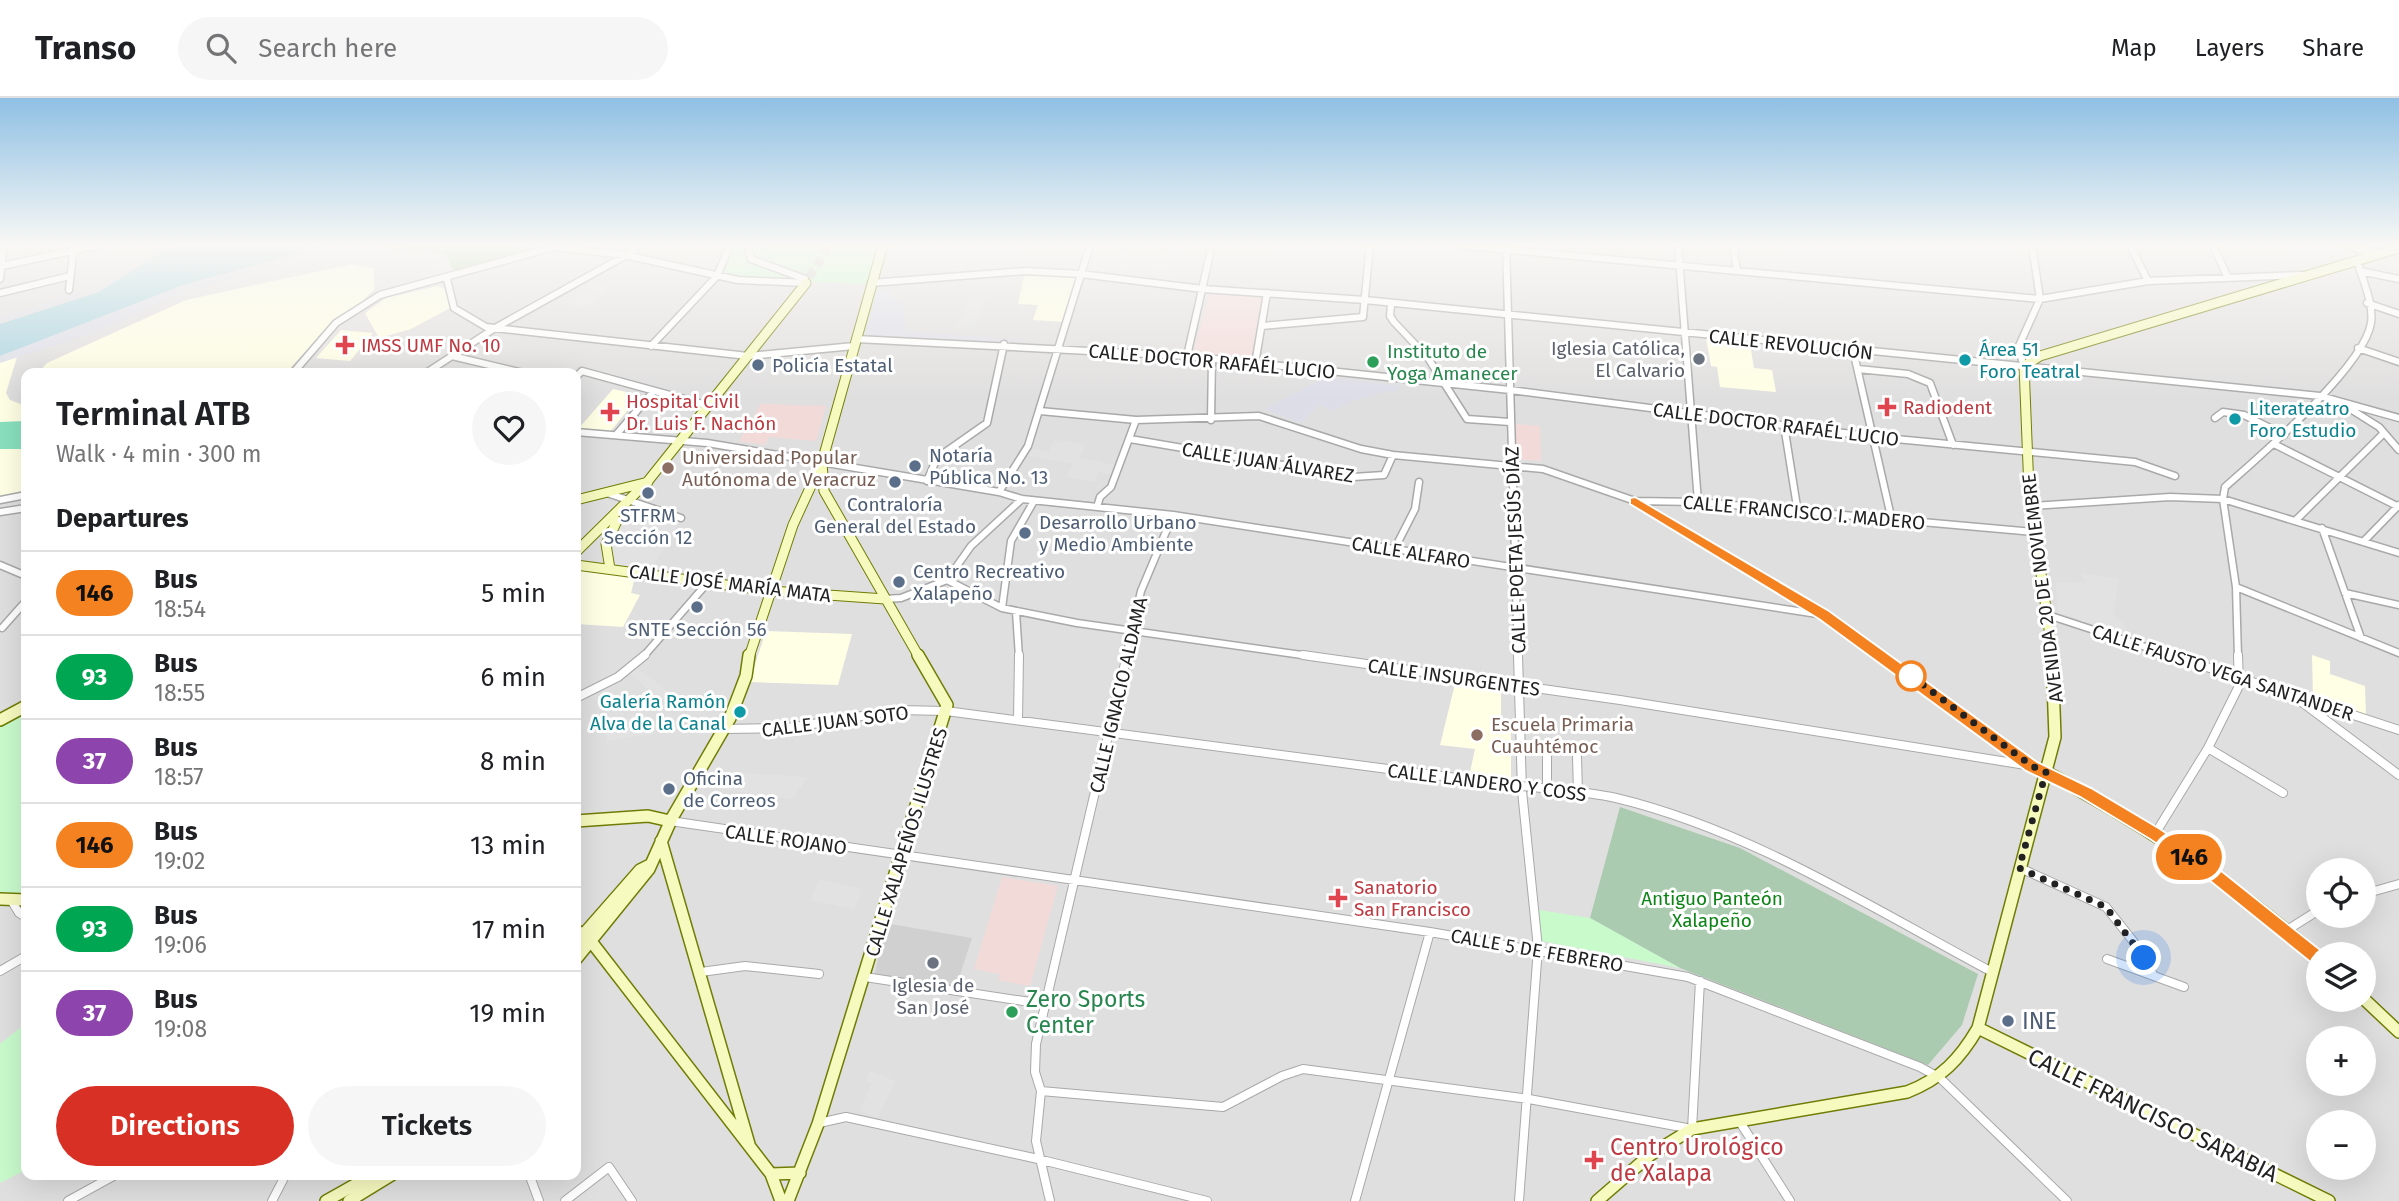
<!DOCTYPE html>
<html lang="en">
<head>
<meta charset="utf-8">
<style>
	:root { --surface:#fff; --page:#f6f6f6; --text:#202124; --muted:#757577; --line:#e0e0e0; --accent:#d93025 }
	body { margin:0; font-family:"Fira Sans",sans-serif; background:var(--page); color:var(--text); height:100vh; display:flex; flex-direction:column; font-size:26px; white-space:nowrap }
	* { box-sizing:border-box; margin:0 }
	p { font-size:23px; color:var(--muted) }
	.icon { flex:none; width:38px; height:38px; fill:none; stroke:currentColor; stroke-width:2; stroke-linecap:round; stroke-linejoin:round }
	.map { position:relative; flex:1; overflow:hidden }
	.drawer { position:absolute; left:21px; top:270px; width:560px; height:812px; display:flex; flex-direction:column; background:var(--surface); border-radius:14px; box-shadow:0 7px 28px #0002 }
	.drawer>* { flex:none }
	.badge { padding:0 14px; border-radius:23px; font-size:24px; line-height:46px }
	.controls { position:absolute; left:2306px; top:760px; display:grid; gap:14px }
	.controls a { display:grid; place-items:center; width:70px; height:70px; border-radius:50%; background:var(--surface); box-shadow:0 7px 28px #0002; font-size:35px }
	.you { position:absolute; width:35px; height:35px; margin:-18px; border:5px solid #fff; border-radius:50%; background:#1a73e8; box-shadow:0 0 0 10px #1a73e833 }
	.map>.badge { position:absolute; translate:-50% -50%; box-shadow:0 0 0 4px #fff }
	h2 { padding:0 35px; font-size:26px; line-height:63px }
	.round { display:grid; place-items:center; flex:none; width:74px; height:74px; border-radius:37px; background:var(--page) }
	.summary { display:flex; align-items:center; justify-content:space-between; height:119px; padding:0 35px }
	h1 { font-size:33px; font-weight:600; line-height:52px }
	.primary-button { display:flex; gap:14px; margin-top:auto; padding:14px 35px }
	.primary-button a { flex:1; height:80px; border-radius:42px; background:var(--accent); color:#fff; font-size:28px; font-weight:600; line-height:80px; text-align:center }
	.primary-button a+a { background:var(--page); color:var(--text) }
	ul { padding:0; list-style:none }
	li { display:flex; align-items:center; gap:21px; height:84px; padding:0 35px; border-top:2px solid var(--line) }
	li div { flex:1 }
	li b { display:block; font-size:26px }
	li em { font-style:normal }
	li .badge { min-width:77px; font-weight:700; text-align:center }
	header { display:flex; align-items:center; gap:42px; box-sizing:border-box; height:98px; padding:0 35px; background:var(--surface); border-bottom:2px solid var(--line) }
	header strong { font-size:33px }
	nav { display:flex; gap:38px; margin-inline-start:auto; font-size:24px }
	.search { width:490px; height:63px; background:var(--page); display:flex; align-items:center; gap:18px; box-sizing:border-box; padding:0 24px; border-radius:38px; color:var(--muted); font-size:26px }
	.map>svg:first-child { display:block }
	.residential { fill:#e0dfdf; fill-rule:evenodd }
	.commercial { fill:#f2dad9 }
	.education { fill:#ffffe5 }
	.religious { fill:#d0d0d0 }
	.forest { fill:#add19e }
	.cemetery { fill:#aacbaf }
	.park { fill:#c8facc }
	.pitch { fill:#88e0be }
	.parking { fill:#e2e2e2 }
	.plaza { fill:#dddde8 }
	.water { fill:#aad3df }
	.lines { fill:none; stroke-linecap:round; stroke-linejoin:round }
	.secondary-tunnel { stroke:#c8c6c1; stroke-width:9; stroke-dasharray:9 4.5; stroke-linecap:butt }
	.minor-far1-casing { stroke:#a9a9a9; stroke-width:9 }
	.minor-casing { stroke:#a9a9a9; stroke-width:10 }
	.secondary-far1-casing { stroke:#707d05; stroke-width:11 }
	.secondary-casing { stroke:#707d05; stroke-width:14 }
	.minor-far1 { stroke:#fff; stroke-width:6 }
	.minor { stroke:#fff; stroke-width:8 }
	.secondary-far1 { stroke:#f7fabf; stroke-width:9 }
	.secondary { stroke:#f7fabf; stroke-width:11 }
	.minor-bridge-casing { stroke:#a9a9a9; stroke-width:10; stroke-linecap:butt }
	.minor-bridge { stroke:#fff; stroke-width:8 }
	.line { fill:#f58220; stroke:#fff; stroke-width:2 }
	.walk { stroke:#222; stroke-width:7; stroke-dasharray:0 12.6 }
	.health-dot { fill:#e0444e; stroke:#fff; stroke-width:2.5 }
	.worship-dot { fill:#6b7280; stroke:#fff; stroke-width:2.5 }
	.culture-dot { fill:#0f9aa8; stroke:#fff; stroke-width:2.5 }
	.leisure-dot { fill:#2e9e5b; stroke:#fff; stroke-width:2.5 }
	.service-dot { fill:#5c6f8a; stroke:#fff; stroke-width:2.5 }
	.education-dot { fill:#8d6e63; stroke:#fff; stroke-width:2.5 }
	.stop-dot { fill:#fff; stroke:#f58220; stroke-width:3.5 }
	.labels { text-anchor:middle; stroke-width:6; stroke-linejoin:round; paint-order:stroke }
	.street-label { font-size:19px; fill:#222; stroke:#fff }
	.health-label { font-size:19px; fill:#be3a42; stroke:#fff; text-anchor:start }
	.worship-label { font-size:19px; fill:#5b616d; stroke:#fff; text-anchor:end }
	.culture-label { font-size:19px; fill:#0d838f; stroke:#fff; text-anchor:start }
	.leisure-label { font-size:19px; fill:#27864d; stroke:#fff; text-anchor:start }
	.service-label { font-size:19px; fill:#4e5e75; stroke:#fff; text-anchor:start }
	.education-label { font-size:19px; fill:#785e54; stroke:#fff; text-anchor:start }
	.park-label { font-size:19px; fill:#0c8416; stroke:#fff }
	.near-leisure-label { font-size:23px; fill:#27864d; stroke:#fff; text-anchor:start }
	.near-service-label { font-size:23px; fill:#4e5e75; stroke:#fff; text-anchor:start }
	.near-street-label { font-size:23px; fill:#222; stroke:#fff }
	.near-health-label { font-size:23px; fill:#be3a42; stroke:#fff; text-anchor:start }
</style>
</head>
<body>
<header>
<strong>Transo</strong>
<div class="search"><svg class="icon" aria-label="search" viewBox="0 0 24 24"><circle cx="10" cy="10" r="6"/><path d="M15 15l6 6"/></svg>Search here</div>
<nav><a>Map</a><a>Layers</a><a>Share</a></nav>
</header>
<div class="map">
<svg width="2399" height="1103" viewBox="0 0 2399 1103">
	<rect width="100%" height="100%" fill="#f2efe9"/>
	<path class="residential" d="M0 147H2399V1103H0ZM26 275H576V1076H26ZM2319 772H2364V817H2319ZM2319 856H2364V901H2319ZM2319 940H2364V985H2319ZM2319 1024H2364V1069H2319Z"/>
	<path class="commercial" d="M1210 195 1262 199 1251 262 1193 255Z
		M761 306 826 308 816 343 769 339 765 347 739 343Z
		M1515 326 1540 328 1541 363 1516 361Z
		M1002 779 1058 788 1030 888 998 882 1000 876 974 871Z"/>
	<path class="education" d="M352 166 374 170V192L352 213 328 228 286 275H38L47 265 186 202Z
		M1025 174 1077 178 1063 224 1033 222 1038 207 1018 206Z
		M438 188 444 190 450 210 411 231 379 240 365 215 386 200Z
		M341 232 373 235 350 263 316 260Z
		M1706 240 1750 246 1754 270 1772 272 1776 294 1720 289 1717 269 1711 268Z
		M0 243 17 259 6 295 10 302 26 308V392L0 399Z
		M613 291 640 297 610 334 579 330Z
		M576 471 635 479 631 495 640 497 623 529 576 526Z
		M766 533 852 536 838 587 749 584Z
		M2312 557 2330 563V576L2365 588 2366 618 2313 601Z
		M1455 586 1501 592V625L1511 627V683L1469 679 1475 651 1440 647Z"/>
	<path class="religious" d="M885 825 972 840 956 889 875 876Z"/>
	<path class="forest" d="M404 147H541L455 175 436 154H407Z"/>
	<path class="cemetery" d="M1620 709 1740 750 1978 876 1962 927 1928 967 1680 870 1590 820Z"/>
	<path class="park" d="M733 147H747L749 160 801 182 722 177Z
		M749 147H880L866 186 814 184C799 164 766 174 749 155Z
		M26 612V801H0V624Z
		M1539 812 1590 820 1680 870 1541 843Z
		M26 925V1072L0 1085V946Z"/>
	<path class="pitch" d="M26 323V351H0V324Z"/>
	<path class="parking" d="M393 147H404L408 154 445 156 455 175 437 184 429 163 391 160 388 153Z
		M1115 147 1134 148 1124 178H1119L1121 170 1108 168Z
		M1156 149 1178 151 1166 183 1159 182 1162 172 1149 170Z
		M600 184 607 191 589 212 562 205Z
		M972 201 985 205 975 230 954 229Z
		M1055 342 1086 346 1079 360 1116 367 1112 377 1099 374 1094 384 1067 379 1073 366 1027 357 1032 351 1048 354Z
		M631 402 681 420 649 476 613 467 609 455 614 432Z
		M2081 475 2119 481 2113 516 2123 524 2130 539 2058 515 2056 484 2086 485Z
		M637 571 675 598 667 606 630 576Z
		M635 617 658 628 653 636 607 643 605 629Z
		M705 673 808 679 792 701 697 688Z
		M820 781 862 791 854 811 810 802Z
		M870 972 895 983 878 1019 859 1013 872 985 866 983Z"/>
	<path class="plaza" d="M166 147H175L158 153 110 188 0 224V220L104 188Z
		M317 147H329L298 161 182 195 93 235 0 265V258L171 192 305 154Z
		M892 187 890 199 903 205 906 233 1057 245 869 238 866 234 877 194Z
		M1324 280H1333L1401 288 1395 294 1388 293 1352 303 1332 313 1320 307 1301 325 1265 311Z"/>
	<path class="water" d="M199 147H317L275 162 183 187 0 258V226L99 194 167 151Z"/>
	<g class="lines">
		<path class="secondary-tunnel" d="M809 179 830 147"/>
		<g class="minor-far1-casing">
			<path id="minor-far1" d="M748 147 751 161 805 181
				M1457 147 2040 201 2148 183 2302 177
				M1506 147 1518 559
				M1678 147 1698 404
				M1733 147 1737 172
				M2130 147 2148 183
				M2213 147 2228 180
				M2 168 99 147
				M2360 173 2399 181
				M0 181 4 147
				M447 181 454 210 486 229 748 258 854 248
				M871 185 1025 173 1081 176 1203 191 1365 202 2320 298 2399 320
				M69 192 74 147
				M0 195 70 178
				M2367 205 2399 216
				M1391 207 1390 218 1394 224 1428 260 1467 321 1510 324
				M1262 228 1363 219 1370 147
				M856 241 1187 258 1510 292 1875 339 2135 364 2175 378
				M651 248 717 178 730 147
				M2358 250 2399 264
				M1853 252 1892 423
				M452 258 523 275
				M1187 258 1212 147
				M1255 266 1267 195
				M2024 268 2018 250 2040 201 2032 147
				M1858 271 1908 276 1930 285 1953 347
				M293 275 336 225 380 197 554 149 625 157 738 182 806 185
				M426 275 495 230 632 154 637 147
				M576 279 582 273 710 308
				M2344 307 2379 329 2399 352
				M1040 313 1136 322 1259 318 1361 351 1393 357 1543 371 1635 403 1698 404 2034 434
				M2215 320 2223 314 2244 317 2284 337
				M1211 322 1212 260
				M1784 327 1798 415
				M576 334 707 345 999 394 1022 401 1173 417 1824 517
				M616 337 653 294
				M1130 341 1353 379 1384 377 1393 357
				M2274 346 2399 409
				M927 383 937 360 987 325 1004 246
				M999 394 1028 348 1090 147
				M607 395 681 420
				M0 402 26 397
				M1635 403 1824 517 1882 559
				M2031 408 2170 399 2223 401 2399 455
				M1097 409 1100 399 1111 389 1136 322
				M0 414 26 410
				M2296 422 2383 336
				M2322 430 2361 540
				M2364 443 2399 407
				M1394 452 1415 411 1419 384
				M0 467 26 478
				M947 482 1002 510 1077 525 1316 559
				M947 482 971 448 1022 401
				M2236 489 2399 555
				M2345 495 2399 507
				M885 501 901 500 947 482
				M1002 510 1011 443 1034 403
				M1016 514 1019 559
				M2048 517 2176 559
				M2 530 26 503
				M643 559 709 483
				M1126 559 1141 493 1173 417
				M2238 559 2236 489 2223 401 2225 389C2260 358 2364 269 2371 225 2374 205 2362 181 2357 162"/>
		</g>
		<g class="minor-casing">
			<path id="minor" d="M1303 557 1620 602 2032 668
				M1518 557 1522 693 1538 850 1519 1103
				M1879 557 2032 668 2046 674
				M2170 557 2399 632
				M576 600 618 579 645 557
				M2299 602 2399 677
				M1018 622 1019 557
				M724 631 788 630 899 612 946 613 1510 687
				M1547 648V691
				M2208 650 2283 695
				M1577 658 1578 695
				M1532 689C1560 692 1589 694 1616 700 1750 732 1872 810 1992 874
				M670 723 1430 834 1688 879 1920 969 1940 980 2067 1103
				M2155 736 2208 650 2239 588 2238 557
				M2020 770 2106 809 2133 843 2154 878
				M2364 796 2399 786
				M11 802 19 815 26 819
				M2287 832 2319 812
				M2107 861 2184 889
				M0 873 26 858
				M701 874 745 868 819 876
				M865 879 1043 906
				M1041 993 1223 1009 1282 978 1303 971 1529 1001 1692 1031 1700 883
				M1740 1024 1790 1103
				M819 1025 846 1019 1038 1061 1207 1103
				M529 1076 539 1103
				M68 1103 117 1076
				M272 1103 286 1076
				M565 1103 609 1069 632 1103
				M1050 1103 1036 1043 1041 993 1035 974 1036 946 1127 557
				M1355 1103 1430 834"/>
		</g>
		<g class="secondary-far1-casing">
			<path id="secondary-far1" d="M2350 147 2375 156
				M822 364 824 393 919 559
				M576 402 648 384
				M576 454 648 383 806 185
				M576 467 771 493 885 501
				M610 471 606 446 617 423
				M749 559 793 427 822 364 883 147
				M2053 559 2029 392 2024 268 2040 258 2399 150"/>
		</g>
		<g class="secondary-casing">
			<path id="secondary" d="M0 622 26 608
				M2046 674C2144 726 2235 787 2319 860
				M576 723 648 718 670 723
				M661 743 749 1046
				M0 801 26 802
				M576 832 590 842 771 1076 781 1103
				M576 845 640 772 650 767
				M576 861 649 771 672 720 730 620 746 578 749 557
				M2364 901 2399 934
				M1978 930 2329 1103
				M771 1076 800 1075
				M326 1103 374 1076
				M349 1103 393 1076
				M788 1103 818 1026 947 607 918 557
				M1597 1103 1650 1057 1692 1031 1907 994C1941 981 1960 961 1978 930L2055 639 2052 557"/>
		</g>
		<use href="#minor-far1" class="minor-far1"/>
		<use href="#minor" class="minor"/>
		<use href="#secondary-far1" class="secondary-far1"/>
		<use href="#secondary" class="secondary"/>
		<g class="minor-bridge-casing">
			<path id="minor-bridge" d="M1510 687 1532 689"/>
		</g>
		<use href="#minor-bridge" class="minor-bridge"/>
	</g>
	<linearGradient id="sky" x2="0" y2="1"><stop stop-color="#8fc0e4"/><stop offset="0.49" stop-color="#f9f8f5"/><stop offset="1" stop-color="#f9f8f5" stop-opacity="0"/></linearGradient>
	<rect width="2399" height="301" fill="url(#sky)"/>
	<path class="line" d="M1635 399 1829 513 2037 664 2091 690 2160 731 2220 772 2324 855V866H2313L2209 782 2150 741 2080 699 2026 673 1819 521 1630 406V400Z"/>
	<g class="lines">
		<path class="walk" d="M1911 578 1907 575 2032 668 2046 674 2019 770 2106 809 2144 860"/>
	</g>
	<g class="health-dot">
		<path d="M341.5 236.5h7v7h7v7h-7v7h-7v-7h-7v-7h7z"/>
		<path d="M1883.5 298.5h7v7h7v7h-7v7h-7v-7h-7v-7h7z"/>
		<path d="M606.5 303.5h7v7h7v7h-7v7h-7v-7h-7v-7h7z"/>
		<path d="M1334.5 789.5h7v7h7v7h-7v7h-7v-7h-7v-7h7z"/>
		<path d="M1590.5 1051.5h7v7h7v7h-7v7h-7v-7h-7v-7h7z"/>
	</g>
	<g class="worship-dot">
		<circle cx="1699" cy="261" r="7"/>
		<circle cx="933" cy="865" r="7"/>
	</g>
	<g class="culture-dot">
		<circle cx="1965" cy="262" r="7"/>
		<circle cx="2235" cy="321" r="7"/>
		<circle cx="740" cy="614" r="7"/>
	</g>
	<g class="leisure-dot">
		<circle cx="1373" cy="264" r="7"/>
		<circle cx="1012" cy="914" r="7"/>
	</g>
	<g class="service-dot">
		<circle cx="758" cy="267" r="7"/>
		<circle cx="915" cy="368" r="7"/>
		<circle cx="895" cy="384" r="7"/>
		<circle cx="648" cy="395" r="7"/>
		<circle cx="1025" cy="435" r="7"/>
		<circle cx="899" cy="484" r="7"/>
		<circle cx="697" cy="509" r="7"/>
		<circle cx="669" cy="691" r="7"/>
		<circle cx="2008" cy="923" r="7"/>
	</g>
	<g class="education-dot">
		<circle cx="668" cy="370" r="7"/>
		<circle cx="1477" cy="637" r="7"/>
	</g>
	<circle class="stop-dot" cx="1911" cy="578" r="14"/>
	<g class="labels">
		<g class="street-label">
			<text transform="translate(1791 246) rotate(6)" y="7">CALLE REVOLUCIÓN</text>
			<text transform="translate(1212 263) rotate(5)" y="7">CALLE DOCTOR RAFAÉL LUCIO</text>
			<text transform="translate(1776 326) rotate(7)" y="7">CALLE DOCTOR RAFAÉL LUCIO</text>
			<text transform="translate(1268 364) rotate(9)" y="7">CALLE JUAN ÁLVAREZ</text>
			<text transform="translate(1804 414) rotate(5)" y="7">CALLE FRANCISCO I. MADERO</text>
			<text transform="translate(1515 452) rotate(-92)" y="7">CALLE POETA JESÚS DÍAZ</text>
			<text transform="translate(1411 454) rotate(9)" y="7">CALLE ALFARO</text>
			<text transform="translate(730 485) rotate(7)" y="7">CALLE JOSÉ MARÍA MATA</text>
			<text transform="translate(2042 490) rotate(-97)" y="7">AVENIDA 20 DE NOVIEMBRE</text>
			<text transform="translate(2223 574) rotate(18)" y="7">CALLE FAUSTO VEGA SANTANDER</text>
			<text transform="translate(1454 579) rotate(8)" y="7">CALLE INSURGENTES</text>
			<text transform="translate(1118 597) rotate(-77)" y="7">CALLE IGNACIO ALDAMA</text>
			<text transform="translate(835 623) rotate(-7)" y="7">CALLE JUAN SOTO</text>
			<text transform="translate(1487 684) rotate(7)" y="7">CALLE LANDERO Y COSS</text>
			<text transform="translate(786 741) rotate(8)" y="7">CALLE ROJANO</text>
			<text transform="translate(906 744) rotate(-73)" y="7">CALLE XALAPEÑOS ILUSTRES</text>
			<text transform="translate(1537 852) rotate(10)" y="7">CALLE 5 DE FEBRERO</text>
		</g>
		<g class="health-label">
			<text x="361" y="254">IMSS UMF No. 10</text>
			<text x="626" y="310">Hospital Civil<tspan x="626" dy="22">Dr. Luis F. Nachón</tspan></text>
			<text x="1903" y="316">Radiodent</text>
			<text x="1354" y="796">Sanatorio<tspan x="1354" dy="22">San Francisco</tspan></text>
		</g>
		<g class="worship-label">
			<text x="1685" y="257">Iglesia Católica,<tspan x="1685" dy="22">El Calvario</tspan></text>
			<text x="933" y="894" text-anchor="middle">Iglesia de<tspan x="933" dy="22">San José</tspan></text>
		</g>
		<g class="culture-label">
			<text x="1979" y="258">Área 51<tspan x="1979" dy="22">Foro Teatral</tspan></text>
			<text x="2249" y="317">Literateatro<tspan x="2249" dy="22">Foro Estudio</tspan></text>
			<text x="726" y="610" text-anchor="end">Galería Ramón<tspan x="726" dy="22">Alva de la Canal</tspan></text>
		</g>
		<g class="leisure-label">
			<text x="1387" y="260">Instituto de<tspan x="1387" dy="22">Yoga Amanecer</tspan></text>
		</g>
		<g class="service-label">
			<text x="772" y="274">Policía Estatal</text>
			<text x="929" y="364">Notaría<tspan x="929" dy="22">Pública No. 13</tspan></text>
			<text x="895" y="413" text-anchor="middle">Contraloría<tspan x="895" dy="22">General del Estado</tspan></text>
			<text x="648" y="424" text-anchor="middle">STFRM<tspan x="648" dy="22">Sección 12</tspan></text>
			<text x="1039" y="431">Desarrollo Urbano<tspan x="1039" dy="22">y Medio Ambiente</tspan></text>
			<text x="913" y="480">Centro Recreativo<tspan x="913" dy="22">Xalapeño</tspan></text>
			<text x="697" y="538" text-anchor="middle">SNTE Sección 56</text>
			<text x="683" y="687">Oficina<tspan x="683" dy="22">de Correos</tspan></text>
		</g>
		<g class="education-label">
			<text x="682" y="366">Universidad Popular<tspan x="682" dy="22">Autónoma de Veracruz</tspan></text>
			<text x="1491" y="633">Escuela Primaria<tspan x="1491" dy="22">Cuauhtémoc</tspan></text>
		</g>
		<g class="park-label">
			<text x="1712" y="807">Antiguo Panteón<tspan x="1712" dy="22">Xalapeño</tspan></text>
		</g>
		<g class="near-leisure-label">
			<text x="1026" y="909">Zero Sports<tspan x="1026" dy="26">Center</tspan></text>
		</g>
		<g class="near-service-label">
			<text x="2022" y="931">INE</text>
		</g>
		<g class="near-street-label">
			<text transform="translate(2153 1017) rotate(26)" y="8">CALLE FRANCISCO SARABIA</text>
		</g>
		<g class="near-health-label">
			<text x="1610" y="1057">Centro Urológico<tspan x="1610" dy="26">de Xalapa</tspan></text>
		</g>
	</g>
</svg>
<div class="controls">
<a><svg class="icon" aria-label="locate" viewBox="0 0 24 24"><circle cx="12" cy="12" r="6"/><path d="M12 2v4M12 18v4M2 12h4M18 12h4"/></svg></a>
<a><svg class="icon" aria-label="layers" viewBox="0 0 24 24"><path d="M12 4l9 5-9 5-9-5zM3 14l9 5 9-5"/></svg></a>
<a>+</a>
<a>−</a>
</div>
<div class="you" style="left:2144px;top:860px"></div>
<b class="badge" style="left:2189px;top:759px;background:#f58220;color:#111">146</b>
<section class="drawer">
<div class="summary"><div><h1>Terminal ATB</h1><p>Walk · 4 min · 300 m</p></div><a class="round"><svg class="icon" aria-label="heart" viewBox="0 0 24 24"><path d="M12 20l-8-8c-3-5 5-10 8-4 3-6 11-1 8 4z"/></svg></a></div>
<h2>Departures</h2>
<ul>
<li><span class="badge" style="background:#f58220;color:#111">146</span><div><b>Bus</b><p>18:54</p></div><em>5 min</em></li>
<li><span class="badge" style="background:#00a651;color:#fff">93</span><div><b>Bus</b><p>18:55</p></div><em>6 min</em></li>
<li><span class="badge" style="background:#8e44ad;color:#fff">37</span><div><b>Bus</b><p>18:57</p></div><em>8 min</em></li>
<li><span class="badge" style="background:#f58220;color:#111">146</span><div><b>Bus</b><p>19:02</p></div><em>13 min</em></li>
<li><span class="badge" style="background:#00a651;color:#fff">93</span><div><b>Bus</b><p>19:06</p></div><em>17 min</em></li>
<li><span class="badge" style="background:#8e44ad;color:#fff">37</span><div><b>Bus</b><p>19:08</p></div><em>19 min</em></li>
</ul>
<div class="primary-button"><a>Directions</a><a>Tickets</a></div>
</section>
</div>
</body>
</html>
